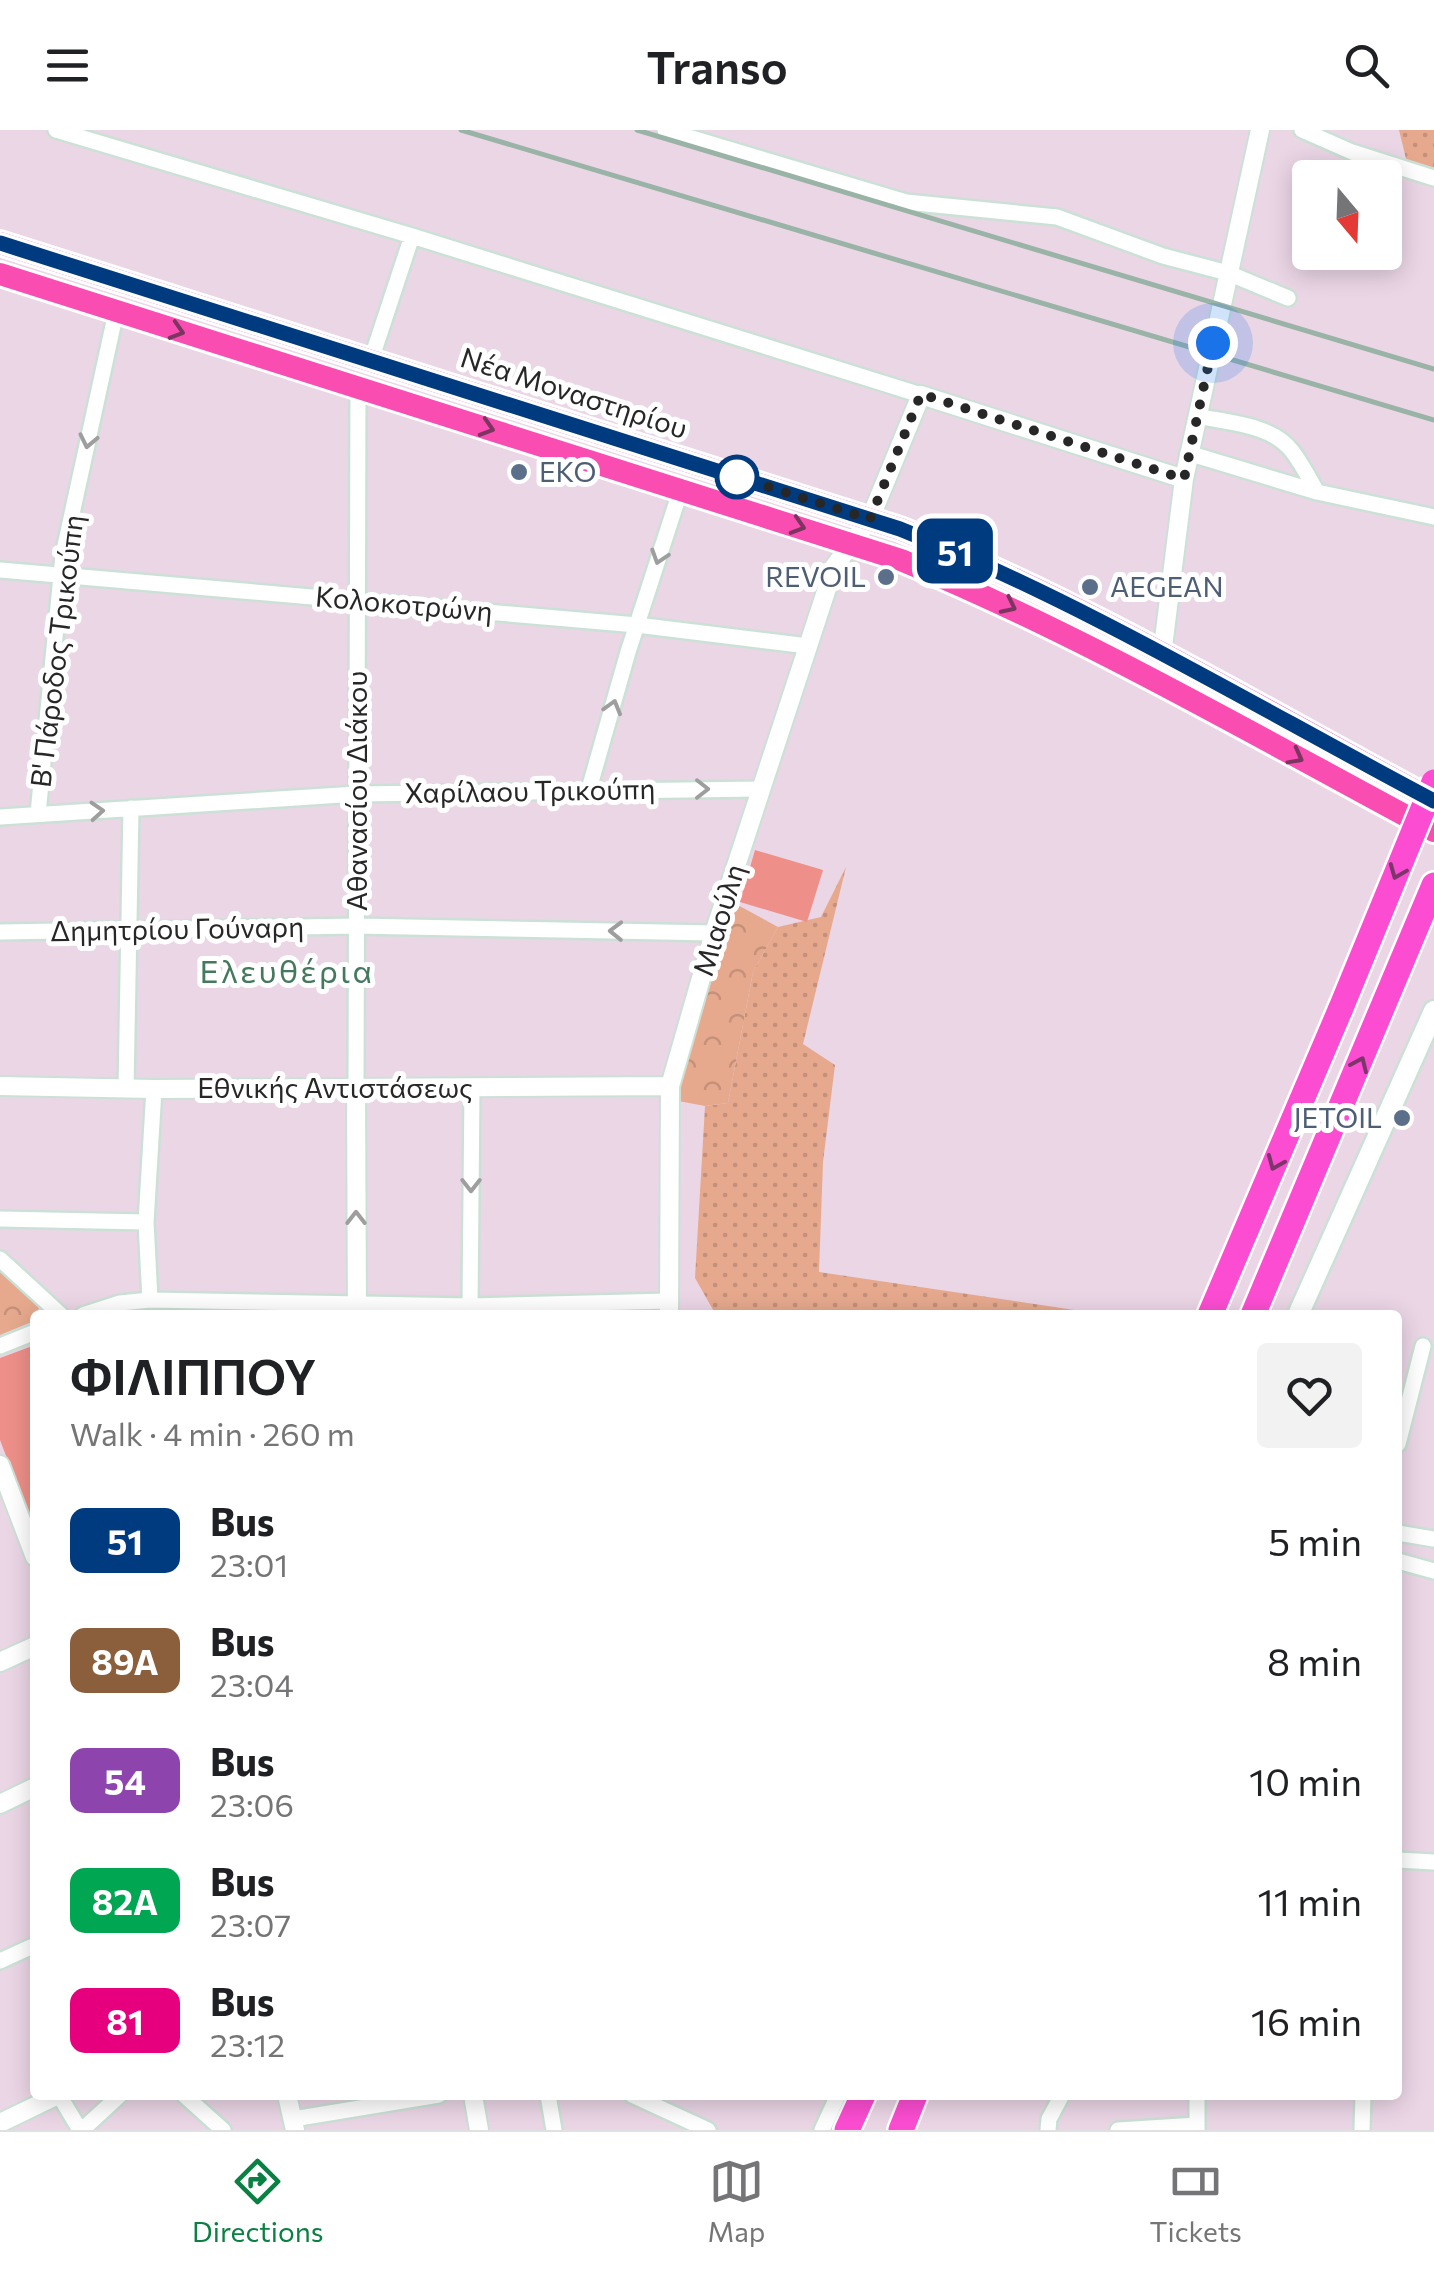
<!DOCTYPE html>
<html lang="en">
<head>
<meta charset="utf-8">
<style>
	:root { --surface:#fff; --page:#f2f2f2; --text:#202124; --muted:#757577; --line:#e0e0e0; --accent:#0b8043 }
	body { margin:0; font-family:Commissioner,sans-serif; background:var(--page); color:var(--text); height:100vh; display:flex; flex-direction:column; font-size:38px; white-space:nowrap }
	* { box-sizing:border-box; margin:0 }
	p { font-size:32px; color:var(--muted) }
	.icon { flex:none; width:55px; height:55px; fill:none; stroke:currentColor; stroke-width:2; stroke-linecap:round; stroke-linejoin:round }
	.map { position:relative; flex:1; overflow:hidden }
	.sheet { position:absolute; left:30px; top:1180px; width:1372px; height:790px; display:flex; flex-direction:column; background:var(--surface); border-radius:10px; box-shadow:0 5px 25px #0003 }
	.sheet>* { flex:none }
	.badge { padding:0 20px; border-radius:15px; font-size:35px; line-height:65px }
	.needle { width:65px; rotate:161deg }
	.controls { position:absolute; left:1292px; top:30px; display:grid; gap:20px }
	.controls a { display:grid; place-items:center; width:110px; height:110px; border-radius:10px; background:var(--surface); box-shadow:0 5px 25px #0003; font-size:50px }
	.you { position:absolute; width:50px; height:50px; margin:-25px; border:8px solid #fff; border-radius:50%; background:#1a73e8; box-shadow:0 0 0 15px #1a73e833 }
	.map>.badge { position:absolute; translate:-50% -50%; box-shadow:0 0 0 5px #fff }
	.round { display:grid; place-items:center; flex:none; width:105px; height:105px; border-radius:10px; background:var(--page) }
	.overview { display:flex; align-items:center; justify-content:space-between; height:170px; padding:0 40px }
	h1 { font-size:48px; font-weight:600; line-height:75px }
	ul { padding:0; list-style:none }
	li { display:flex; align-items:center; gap:30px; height:120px; padding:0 40px }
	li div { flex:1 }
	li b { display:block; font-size:38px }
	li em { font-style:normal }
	li .badge { min-width:110px; font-weight:700; text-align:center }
	header { display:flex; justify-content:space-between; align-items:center; height:130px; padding:0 40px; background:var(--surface); font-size:45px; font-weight:600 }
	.tabs { display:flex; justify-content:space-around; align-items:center; height:140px; border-top:2px solid var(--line); background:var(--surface); font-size:28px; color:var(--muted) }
	.tabs a { display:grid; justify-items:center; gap:5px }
	.tabs .current { color:var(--accent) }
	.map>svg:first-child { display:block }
	.grass { fill:url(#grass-dots) }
	.forest { fill:url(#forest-crowns) }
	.pitch { fill:#ee9089 }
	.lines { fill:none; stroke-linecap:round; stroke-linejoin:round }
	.minor-casing { stroke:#cce1d6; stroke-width:20 }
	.tertiary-casing { stroke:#cce1d6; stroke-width:22 }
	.secondary-casing { stroke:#cce1d6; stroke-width:25 }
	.primary-casing { stroke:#fff; stroke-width:28 }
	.trunk-casing { stroke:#fff; stroke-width:30 }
	.minor { stroke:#fff; stroke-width:15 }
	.tertiary { stroke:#fff; stroke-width:18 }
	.secondary { stroke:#fff; stroke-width:20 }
	.primary { stroke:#f94db2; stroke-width:22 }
	.trunk { stroke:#fc4dd2; stroke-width:25 }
	.rail { stroke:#99b3a6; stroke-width:5 }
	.trunk-bridge-casing { stroke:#fff; stroke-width:30; stroke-linecap:butt }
	.trunk-bridge { stroke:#fc4dd2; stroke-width:25 }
	.oneway { stroke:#7b365f }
	.oneway2 { stroke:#9e9e9e }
	.oneway3 { stroke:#7c366b }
	.line-casing { stroke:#fff; stroke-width:22 }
	.line { stroke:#003b80; stroke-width:15 }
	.walk { stroke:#272727; stroke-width:10; stroke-dasharray:0 18 }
	.service-dot { fill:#5c6f8a; stroke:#fff; stroke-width:4 }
	.stop-dot { fill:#fff; stroke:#003b80; stroke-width:5 }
	.labels { text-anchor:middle; stroke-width:10; stroke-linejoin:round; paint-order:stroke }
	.street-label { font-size:28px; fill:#272727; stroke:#fff }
	.service-label { font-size:28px; fill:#4e5e75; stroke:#fff; text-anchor:start }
	.quarter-label { font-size:32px; letter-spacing:2.5px; fill:#45795d; stroke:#fff }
</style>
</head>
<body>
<header><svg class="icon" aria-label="menu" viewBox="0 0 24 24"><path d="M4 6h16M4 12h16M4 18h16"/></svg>Transo<svg class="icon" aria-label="search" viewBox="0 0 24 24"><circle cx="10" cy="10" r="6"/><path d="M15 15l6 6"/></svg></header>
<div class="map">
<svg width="1434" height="2000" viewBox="0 0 1434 2000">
	<defs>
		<pattern id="grass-dots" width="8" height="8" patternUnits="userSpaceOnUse" patternTransform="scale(2.5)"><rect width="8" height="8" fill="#e6a98e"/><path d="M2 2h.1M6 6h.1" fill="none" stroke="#c5917a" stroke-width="1.8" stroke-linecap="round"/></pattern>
		<pattern id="forest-crowns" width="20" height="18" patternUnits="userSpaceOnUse" patternTransform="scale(2.5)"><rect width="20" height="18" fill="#e6a98e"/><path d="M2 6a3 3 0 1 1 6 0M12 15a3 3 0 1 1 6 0" fill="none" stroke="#c5917a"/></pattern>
	</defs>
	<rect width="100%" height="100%" fill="#ebd6e6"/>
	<path class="grass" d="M1399 0H1434V52L1410 45Z
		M846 737 803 914 835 935 823 1032 819 1142 1108 1185H716L695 1148 705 976 728 973 753 842 778 797 821 787Z"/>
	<path class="forest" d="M734 773 778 797 753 842 728 973 705 976 673 970Z
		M0 1142 33 1169 39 1178 34 1191 0 1205Z"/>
	<path class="pitch" d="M755 720 823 740 807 792 740 772Z
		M35 1215V1402L0 1310V1228Z"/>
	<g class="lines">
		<g class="minor-casing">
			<path id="minor" d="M56 0 412 106 921 265
				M665 0 906 72 1057 87 1163 126 1228 143 1288 168
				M1302 0 1352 22 1434 48
				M371 230 412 106
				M1197 286C1228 293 1271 294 1292 321 1302 334 1309 348 1317 362L1434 387
				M1188 323 1317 362
				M0 440 637 495 808 516
				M589 659 628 522 681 359
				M38 684 63 425 116 182
				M0 687 357 664 762 659
				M0 802 356 796 714 803
				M356 957 358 258
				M126 959 131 678
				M0 1089 146 1092
				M0 1129 61 1185
				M150 1170 146 1092 154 959
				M470 1176 472 957
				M83 1185 120 1173 150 1170 470 1176 668 1171
				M0 1216 35 1202
				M1398 1314 1423 1216
				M1398 1403 1434 1409
				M1398 1431 1434 1441
				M1398 1730 1434 1732
				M0 1831 35 1815
				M59 1965 80 2000
				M184 1965 223 2000
				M548 1965 554 2000
				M632 1965 708 2000
				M1197 1965V2000
				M293 1989 439 1965
				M82 2000 120 1965
				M822 2000 838 1965
				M1048 2000 1049 1989 1062 1965
				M1118 2000 1197 1995
				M1362 2000 1363 1965"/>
		</g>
		<g class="tertiary-casing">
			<path id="tertiary" d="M1162 525 1184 349
				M0 956 154 959 670 956
				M356 957 357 1185
				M669 1185 670 956 714 803 834 437 870 389 921 265 1184 349 1260 0
				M0 1335 35 1427
				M0 1532 35 1516
				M0 1674 35 1657
				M287 1965 295 2000
				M473 1965 479 2000
				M0 1993 58 1965"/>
		</g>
		<g class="secondary-casing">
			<path id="secondary" d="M1298 1185 1434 881"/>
		</g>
		<g class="primary-casing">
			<path id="primary" d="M0 113 900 399C1085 473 1258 577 1434 671
				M0 144 901 430C1085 506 1258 607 1434 701"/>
		</g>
		<g class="trunk-casing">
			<path id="trunk" d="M1210 1185 1341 878
				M1253 1185 1434 755
				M847 2000 863 1965
				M901 2000 915 1965"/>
		</g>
		<use href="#minor" class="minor"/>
		<use href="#tertiary" class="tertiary"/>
		<use href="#secondary" class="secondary"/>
		<use href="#primary" class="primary"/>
		<use href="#trunk" class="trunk"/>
		<path class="rail" d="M461 0 1434 290
			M637 0 1434 239"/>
		<g class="trunk-bridge-casing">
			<path id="trunk-bridge" d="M1341 878 1434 652"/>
		</g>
		<use href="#trunk-bridge" class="trunk-bridge"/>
	</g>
	<defs><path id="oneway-chevron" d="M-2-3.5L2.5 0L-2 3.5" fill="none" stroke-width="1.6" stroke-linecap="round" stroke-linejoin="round" transform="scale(2.5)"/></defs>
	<g class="oneway">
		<use href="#oneway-chevron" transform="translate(177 201) rotate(17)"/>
		<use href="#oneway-chevron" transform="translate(487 298) rotate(17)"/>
		<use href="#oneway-chevron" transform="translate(798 396) rotate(17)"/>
		<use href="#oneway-chevron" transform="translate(1009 476) rotate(26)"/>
		<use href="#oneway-chevron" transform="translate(1296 627) rotate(28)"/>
	</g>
	<g class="oneway2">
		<use href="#oneway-chevron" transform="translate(88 311) rotate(102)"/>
		<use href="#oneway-chevron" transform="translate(659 427) rotate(108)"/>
		<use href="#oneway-chevron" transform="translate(613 577) rotate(-74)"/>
		<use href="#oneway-chevron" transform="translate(702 659)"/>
		<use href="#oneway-chevron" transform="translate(97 681) rotate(-4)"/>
		<use href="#oneway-chevron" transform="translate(616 801) rotate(-179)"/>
		<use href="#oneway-chevron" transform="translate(471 1055) rotate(90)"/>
		<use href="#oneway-chevron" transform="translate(356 1088) rotate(-90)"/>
	</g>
	<g class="oneway3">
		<use href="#oneway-chevron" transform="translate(1397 742) rotate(112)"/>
		<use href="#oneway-chevron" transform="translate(1360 934) rotate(-66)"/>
		<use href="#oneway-chevron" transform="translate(1275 1033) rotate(113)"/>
	</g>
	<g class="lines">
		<g class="line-casing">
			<path id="line" d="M0 113 900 399C1085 473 1258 578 1434 671"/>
		</g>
		<use href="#line" class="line"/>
		<path class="walk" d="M737 347 727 344 870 389 921 264 1184 349 1213 213"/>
	</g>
	<g class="service-dot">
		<circle cx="519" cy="342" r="10"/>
		<circle cx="886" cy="447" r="10"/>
		<circle cx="1090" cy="457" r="10"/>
		<circle cx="1402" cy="988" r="10"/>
	</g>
	<circle class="stop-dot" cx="737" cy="347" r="20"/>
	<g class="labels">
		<g class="street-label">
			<text transform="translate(574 263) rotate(18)" y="10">Νέα Μοναστηρίου</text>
			<text transform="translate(404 474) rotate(5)" y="10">Κολοκοτρώνη</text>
			<text transform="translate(57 521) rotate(-83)" y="10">Β' Πάροδος Τρικούπη</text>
			<text transform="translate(357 661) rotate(-90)" y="10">Αθανασίου Διάκου</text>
			<text transform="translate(530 661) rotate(-1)" y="10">Χαρίλαου Τρικούπη</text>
			<text transform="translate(719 790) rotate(-73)" y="10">Μιαούλη</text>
			<text transform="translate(177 799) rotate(-1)" y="10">Δημητρίου Γούναρη</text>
			<text x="335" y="968">Εθνικής Αντιστάσεως</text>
		</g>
		<g class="service-label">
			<text x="539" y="352">EKO</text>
			<text x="866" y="457" text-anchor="end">REVOIL</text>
			<text x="1110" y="467">AEGEAN</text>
			<text x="1382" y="998" text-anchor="end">JETOIL</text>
		</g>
		<g class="quarter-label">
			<text x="287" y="853">Ελευθέρια</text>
		</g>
	</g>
</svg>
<div class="controls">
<a><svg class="needle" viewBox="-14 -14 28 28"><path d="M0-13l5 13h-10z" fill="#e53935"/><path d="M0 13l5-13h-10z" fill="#757577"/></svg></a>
</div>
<div class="you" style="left:1213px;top:213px"></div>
<b class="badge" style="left:955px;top:421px;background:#003b80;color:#fff">51</b>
<section class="sheet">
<div class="overview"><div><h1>ΦΙΛΙΠΠΟΥ</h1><p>Walk · 4 min · 260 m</p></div><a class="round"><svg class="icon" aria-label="heart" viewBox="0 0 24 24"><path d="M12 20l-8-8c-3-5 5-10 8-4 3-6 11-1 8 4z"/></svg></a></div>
<ul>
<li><span class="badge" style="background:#003b80;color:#fff">51</span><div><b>Bus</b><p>23:01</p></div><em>5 min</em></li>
<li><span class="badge" style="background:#8b5e3c;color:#fff">89Α</span><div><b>Bus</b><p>23:04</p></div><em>8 min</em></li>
<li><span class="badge" style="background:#8e44ad;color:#fff">54</span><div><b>Bus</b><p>23:06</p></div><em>10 min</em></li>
<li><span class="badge" style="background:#00a651;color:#fff">82Α</span><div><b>Bus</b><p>23:07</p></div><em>11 min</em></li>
<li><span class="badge" style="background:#e6007e;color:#fff">81</span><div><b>Bus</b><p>23:12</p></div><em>16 min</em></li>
</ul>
</section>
</div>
<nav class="tabs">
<a class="current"><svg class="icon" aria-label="directions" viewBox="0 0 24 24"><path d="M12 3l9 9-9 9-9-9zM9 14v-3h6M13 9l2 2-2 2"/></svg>Directions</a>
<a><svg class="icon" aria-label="map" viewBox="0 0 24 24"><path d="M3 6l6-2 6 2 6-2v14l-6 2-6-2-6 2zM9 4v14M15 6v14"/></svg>Map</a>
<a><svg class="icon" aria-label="tickets" viewBox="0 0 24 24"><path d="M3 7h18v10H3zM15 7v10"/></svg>Tickets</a>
</nav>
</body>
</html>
